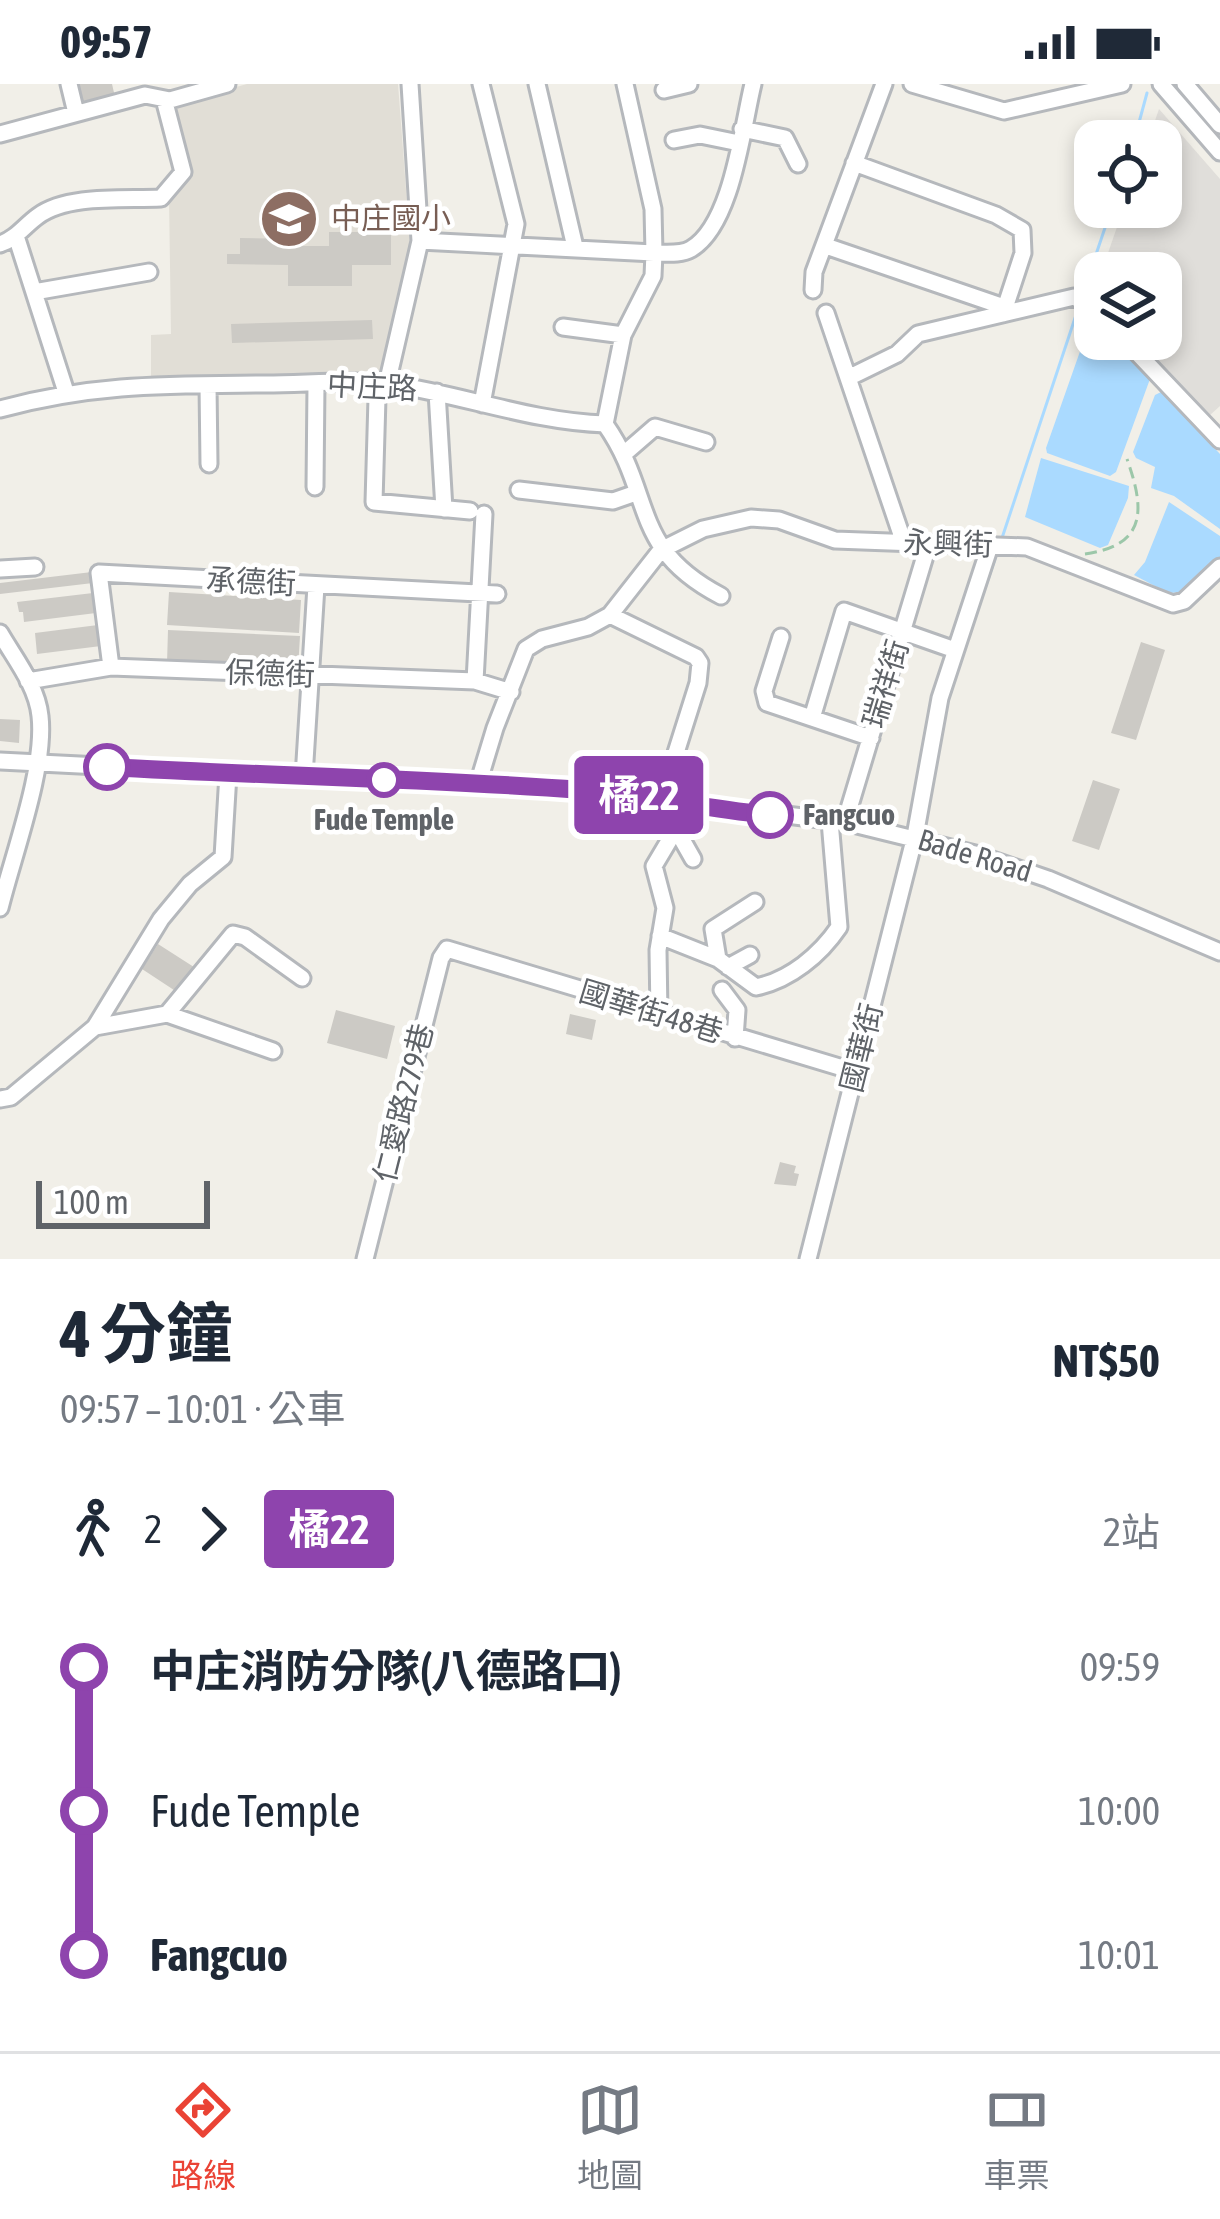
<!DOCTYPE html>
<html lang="zh-TW">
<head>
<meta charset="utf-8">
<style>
	:root { --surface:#fff; --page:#f2f2f3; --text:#1f2937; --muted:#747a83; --line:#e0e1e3; --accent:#ea4335 }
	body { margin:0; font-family:"Asap Condensed","Noto Sans TC",sans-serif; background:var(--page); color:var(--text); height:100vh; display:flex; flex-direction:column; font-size:45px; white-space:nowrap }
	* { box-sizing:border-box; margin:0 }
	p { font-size:39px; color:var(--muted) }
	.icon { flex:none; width:66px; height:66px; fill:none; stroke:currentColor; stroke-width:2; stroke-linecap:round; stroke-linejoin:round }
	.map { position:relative; height:1175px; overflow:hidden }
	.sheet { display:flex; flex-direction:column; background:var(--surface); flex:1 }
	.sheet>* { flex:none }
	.badge { padding:0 24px; border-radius:9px; font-size:42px; line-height:78px }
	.tools { position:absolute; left:1074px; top:36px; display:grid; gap:24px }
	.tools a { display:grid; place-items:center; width:108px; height:108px; border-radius:24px; background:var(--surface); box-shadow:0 6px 18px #0003; font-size:60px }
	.scale { position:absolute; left:36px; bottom:30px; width:174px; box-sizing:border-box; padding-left:12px; border:6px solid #5f6368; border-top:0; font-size:33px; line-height:42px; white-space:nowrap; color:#5f6368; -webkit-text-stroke:9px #fff; paint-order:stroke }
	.map>.badge { position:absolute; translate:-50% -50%; box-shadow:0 0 0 6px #fff }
	.legs { display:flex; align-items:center; gap:18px; height:132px; padding:0 60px; font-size:39px }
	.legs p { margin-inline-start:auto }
	.headline { display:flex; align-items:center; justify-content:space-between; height:204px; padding:0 60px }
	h1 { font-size:66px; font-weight:700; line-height:90px }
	ul { padding:0 60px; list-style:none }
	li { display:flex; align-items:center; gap:42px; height:144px; font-size:45px }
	li i { display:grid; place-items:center; width:18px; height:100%; margin:0 15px; background:currentColor }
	li i::after { content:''; width:30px; height:30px; margin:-15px; border:9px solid; border-radius:50%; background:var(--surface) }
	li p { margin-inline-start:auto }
	li:first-child i { background:linear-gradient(#0000 50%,currentColor 0) }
	li:last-child i { background:linear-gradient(currentColor 50%,#0000 0) }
	.status { display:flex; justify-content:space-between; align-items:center; height:84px; padding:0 60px; background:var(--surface); direction:ltr }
	.status svg { height:33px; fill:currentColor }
	.dock { display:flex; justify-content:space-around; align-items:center; height:168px; border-top:3px solid var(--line); background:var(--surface); font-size:33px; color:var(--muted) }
	.dock a { display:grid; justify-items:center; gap:6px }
	.dock .current { color:var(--accent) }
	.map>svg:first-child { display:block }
	.industrial { fill:#e0deda }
	.education { fill:#e1ded6 }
	.water { fill:#aadaff }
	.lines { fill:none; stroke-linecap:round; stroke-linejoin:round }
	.stream { stroke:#aadaff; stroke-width:3 }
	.building { fill:#cccac5 }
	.minor-casing { stroke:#b5b8bc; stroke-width:21 }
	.path { stroke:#9cc7a9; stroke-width:3; stroke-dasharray:12 6; stroke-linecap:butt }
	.minor { stroke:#fff; stroke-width:15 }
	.line-1-casing { stroke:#fff; stroke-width:27 }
	.line-1 { stroke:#8e44ad; stroke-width:18 }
	.stop-1-dot { fill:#fff; stroke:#8e44ad; stroke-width:6 }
	.labels { text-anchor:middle; stroke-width:9; stroke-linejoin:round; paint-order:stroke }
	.education-label { font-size:30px; fill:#785e54; stroke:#fff; text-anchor:start }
	.street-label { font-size:30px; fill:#5f6368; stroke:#fff }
	.stop-label { font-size:30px; font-weight:bold; fill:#5f6368; stroke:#fff; text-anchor:start }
</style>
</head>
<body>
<div class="status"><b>09:57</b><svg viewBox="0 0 49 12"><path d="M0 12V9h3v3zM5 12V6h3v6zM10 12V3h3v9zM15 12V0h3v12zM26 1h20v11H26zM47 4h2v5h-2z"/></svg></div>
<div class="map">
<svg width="1220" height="1175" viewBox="0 0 1220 1175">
	<rect width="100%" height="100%" fill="#f1efe8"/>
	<path class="industrial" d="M1159 25 1220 95V322L1210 331 1133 255H1161V189H1101L1124 123H1161V57H1148Z"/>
	<path class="education" d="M247 0H398L410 158 383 290 151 292V251L171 250 169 113 192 93 172 21Z"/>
	<path class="water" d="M1090 239 1095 240V255H1112L1150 295 1116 388 1110 392 1047 369 1046 364Z
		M1161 308 1220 370V445L1174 412 1151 404 1155 383 1136 374 1133 368 1155 311Z
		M1041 374 1129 402 1128 414 1108 461 1100 464 1025 433Z
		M1169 418 1220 452V478L1187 508 1168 509 1134 491 1145 478Z"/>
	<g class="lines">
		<path class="stream" d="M1134 57 1147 9
			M1082 212 1112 123
			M1001 457 1079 222
			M947 616 998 466"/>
	</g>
	<path class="building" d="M76 0H112L115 13 90 22 80 17Z
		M329 148H391V181H352V202H288V181L227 180V170H240V154L294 155V162H329Z
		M372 236 373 255 232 259 231 240Z
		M92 488 93 499 0 510V499Z
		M169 508 301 516 299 549 167 541Z
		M93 509 96 529 24 538 23 528H19L17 518Z
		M98 541 101 562 37 570 35 549Z
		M168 546 300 552 298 585 167 579Z
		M1141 558 1165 566 1136 656 1111 649Z
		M0 635 20 636 19 659 0 657Z
		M1093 696 1120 705 1099 766 1072 757Z
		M158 860 197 885 180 910 142 885Z
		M336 926 395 942 387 975 327 959Z
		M570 930 596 936 592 956 566 950Z
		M780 1078 796 1082 794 1089 799 1090 796 1102 774 1100Z"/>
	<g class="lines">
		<g class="minor-casing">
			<path id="minor" d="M69 0 76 29
				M410 0 420 157 387 300 377 314 374 418 470 427
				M481 0 516 140 482 320
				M537 0 575 163
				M912 0 1004 27 1122 0
				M1161 0 1220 68
				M1185 0 1220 41
				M664 6 689 0
				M742 45 785 54 798 80
				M0 50 145 11 170 16 227 0
				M674 56 700 51 739 59
				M854 79 996 131 1022 146 1023 169 1003 230
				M16 152 66 308
				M420 157 654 169 653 125 625 0
				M0 160C17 154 24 142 38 132 68 110 125 116 161 114L183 88 164 15
				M826 162 1010 225
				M813 206 814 188 884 0
				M34 208 149 188
				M826 229 904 459
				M563 243 623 251
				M1124 255 1220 356
				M848 294 897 270 918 250 1074 213 1095 225
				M208 301 209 380
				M437 308 444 425
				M0 325C96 299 169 301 266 300 309 300 354 295 396 301 466 312 534 338 605 340 655 411 629 464 721 512
				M605 340 623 251 653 192 654 169C666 169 681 171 691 165 732 141 742 45 753 0
				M625 369 655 343 706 358
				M315 403 316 300
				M519 406 613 417 636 409
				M0 485 35 483
				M610 531 696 573 700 579 698 599 662 713
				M0 549C15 575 37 602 40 632 46 684 13 771 0 824
				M781 553 764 607 767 619 871 654
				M111 583 99 489 497 510
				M28 597 111 583 475 597 511 608
				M475 597 484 430
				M812 634 844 527 955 566
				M0 677 577 706 845 738 975 770 1048 795 1220 868
				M304 693 316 502
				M478 700 495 644 526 565 542 555 588 543 610 531 661 466 703 445 751 434 779 436 835 456 1027 463 1173 520 1184 517 1220 483
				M845 738 928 462
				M676 745 693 775
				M660 852 718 875 756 903C790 896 820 871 839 843L830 737
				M718 875 713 845 755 818
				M728 883 750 871
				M722 906 737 926 735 954
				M167 930 233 850 245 853 302 894
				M659 931 658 866 665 824 654 782 676 745 682 718
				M95 943 167 930 273 967
				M0 1015 11 1013 95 943 161 835 190 800 223 773 228 690
				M365 1175 441 874 447 865 856 988
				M808 1175 915 752 940 614 990 462"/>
		</g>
		<path class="path" d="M1085 470C1147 461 1145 426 1127 375"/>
		<use href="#minor" class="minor"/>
	</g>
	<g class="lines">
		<g class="line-1-casing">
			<path id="line-1" d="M107 683C265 692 423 694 581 706 645 711 707 725 770 731"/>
		</g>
		<use href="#line-1" class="line-1"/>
	</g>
	<defs>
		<g id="school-disc" transform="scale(3)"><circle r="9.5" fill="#8d6e63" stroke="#fff"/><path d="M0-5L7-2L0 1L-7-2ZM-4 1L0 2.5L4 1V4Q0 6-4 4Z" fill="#fff"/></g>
	</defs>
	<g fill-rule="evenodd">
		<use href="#school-disc" x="289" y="135"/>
	</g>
	<g class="stop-1-dot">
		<circle cx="107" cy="683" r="21"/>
		<circle cx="384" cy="696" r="15"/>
		<circle cx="770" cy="731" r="21"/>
	</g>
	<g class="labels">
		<g class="education-label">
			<text x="331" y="145">中庄國小</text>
		</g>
		<g class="street-label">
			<text transform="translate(372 303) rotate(3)" y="10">中庄路</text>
			<text transform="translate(948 460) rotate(2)" y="10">永興街</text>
			<text transform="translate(251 498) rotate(3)" y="10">承德街</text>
			<text transform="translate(270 590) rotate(2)" y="10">保德街</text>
			<text transform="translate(886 600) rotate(-73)" y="10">瑞祥街</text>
			<text transform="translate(975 772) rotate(17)" y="10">Bade Road</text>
			<text transform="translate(651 928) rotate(17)" y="10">國華街48巷</text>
			<text transform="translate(862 964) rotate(-76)" y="10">國華街</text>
			<text transform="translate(404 1019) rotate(-76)" y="10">仁愛路279巷</text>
		</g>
		<g class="stop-label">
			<text x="803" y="741">Fangcuo</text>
			<text x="384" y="746" text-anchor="middle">Fude Temple</text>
		</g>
	</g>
</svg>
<div class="tools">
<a><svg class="icon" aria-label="locate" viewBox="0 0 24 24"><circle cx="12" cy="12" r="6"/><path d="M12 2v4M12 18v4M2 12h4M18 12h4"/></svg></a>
<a><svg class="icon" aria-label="layers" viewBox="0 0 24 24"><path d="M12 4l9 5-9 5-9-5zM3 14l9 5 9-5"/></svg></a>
</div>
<div class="scale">100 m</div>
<b class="badge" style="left:639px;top:711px;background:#8e44ad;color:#fff">橘22</b>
</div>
<section class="sheet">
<div class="headline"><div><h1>4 分鐘</h1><p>09:57 – 10:01 · 公車</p></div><b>NT$50</b></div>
<div class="legs"><svg class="icon" aria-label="walk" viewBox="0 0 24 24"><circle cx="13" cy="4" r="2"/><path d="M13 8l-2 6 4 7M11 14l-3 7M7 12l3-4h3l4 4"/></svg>2<svg class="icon" aria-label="forward" viewBox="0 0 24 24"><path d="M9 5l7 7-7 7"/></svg><b class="badge" style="background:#8e44ad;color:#fff">橘22</b><p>2站</p></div>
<ul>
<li><i style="color:#8e44ad"></i><b>中庄消防分隊(八德路口)</b><p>09:59</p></li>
<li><i style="color:#8e44ad"></i><span>Fude Temple</span><p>10:00</p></li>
<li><i style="color:#8e44ad"></i><b>Fangcuo</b><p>10:01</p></li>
</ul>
</section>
<nav class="dock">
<a class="current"><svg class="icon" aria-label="directions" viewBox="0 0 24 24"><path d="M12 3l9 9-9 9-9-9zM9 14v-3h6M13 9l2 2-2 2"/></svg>路線</a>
<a><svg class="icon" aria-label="map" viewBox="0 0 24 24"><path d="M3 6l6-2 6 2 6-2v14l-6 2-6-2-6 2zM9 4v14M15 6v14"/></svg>地圖</a>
<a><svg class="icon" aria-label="tickets" viewBox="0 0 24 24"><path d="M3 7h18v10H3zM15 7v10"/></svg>車票</a>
</nav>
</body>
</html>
